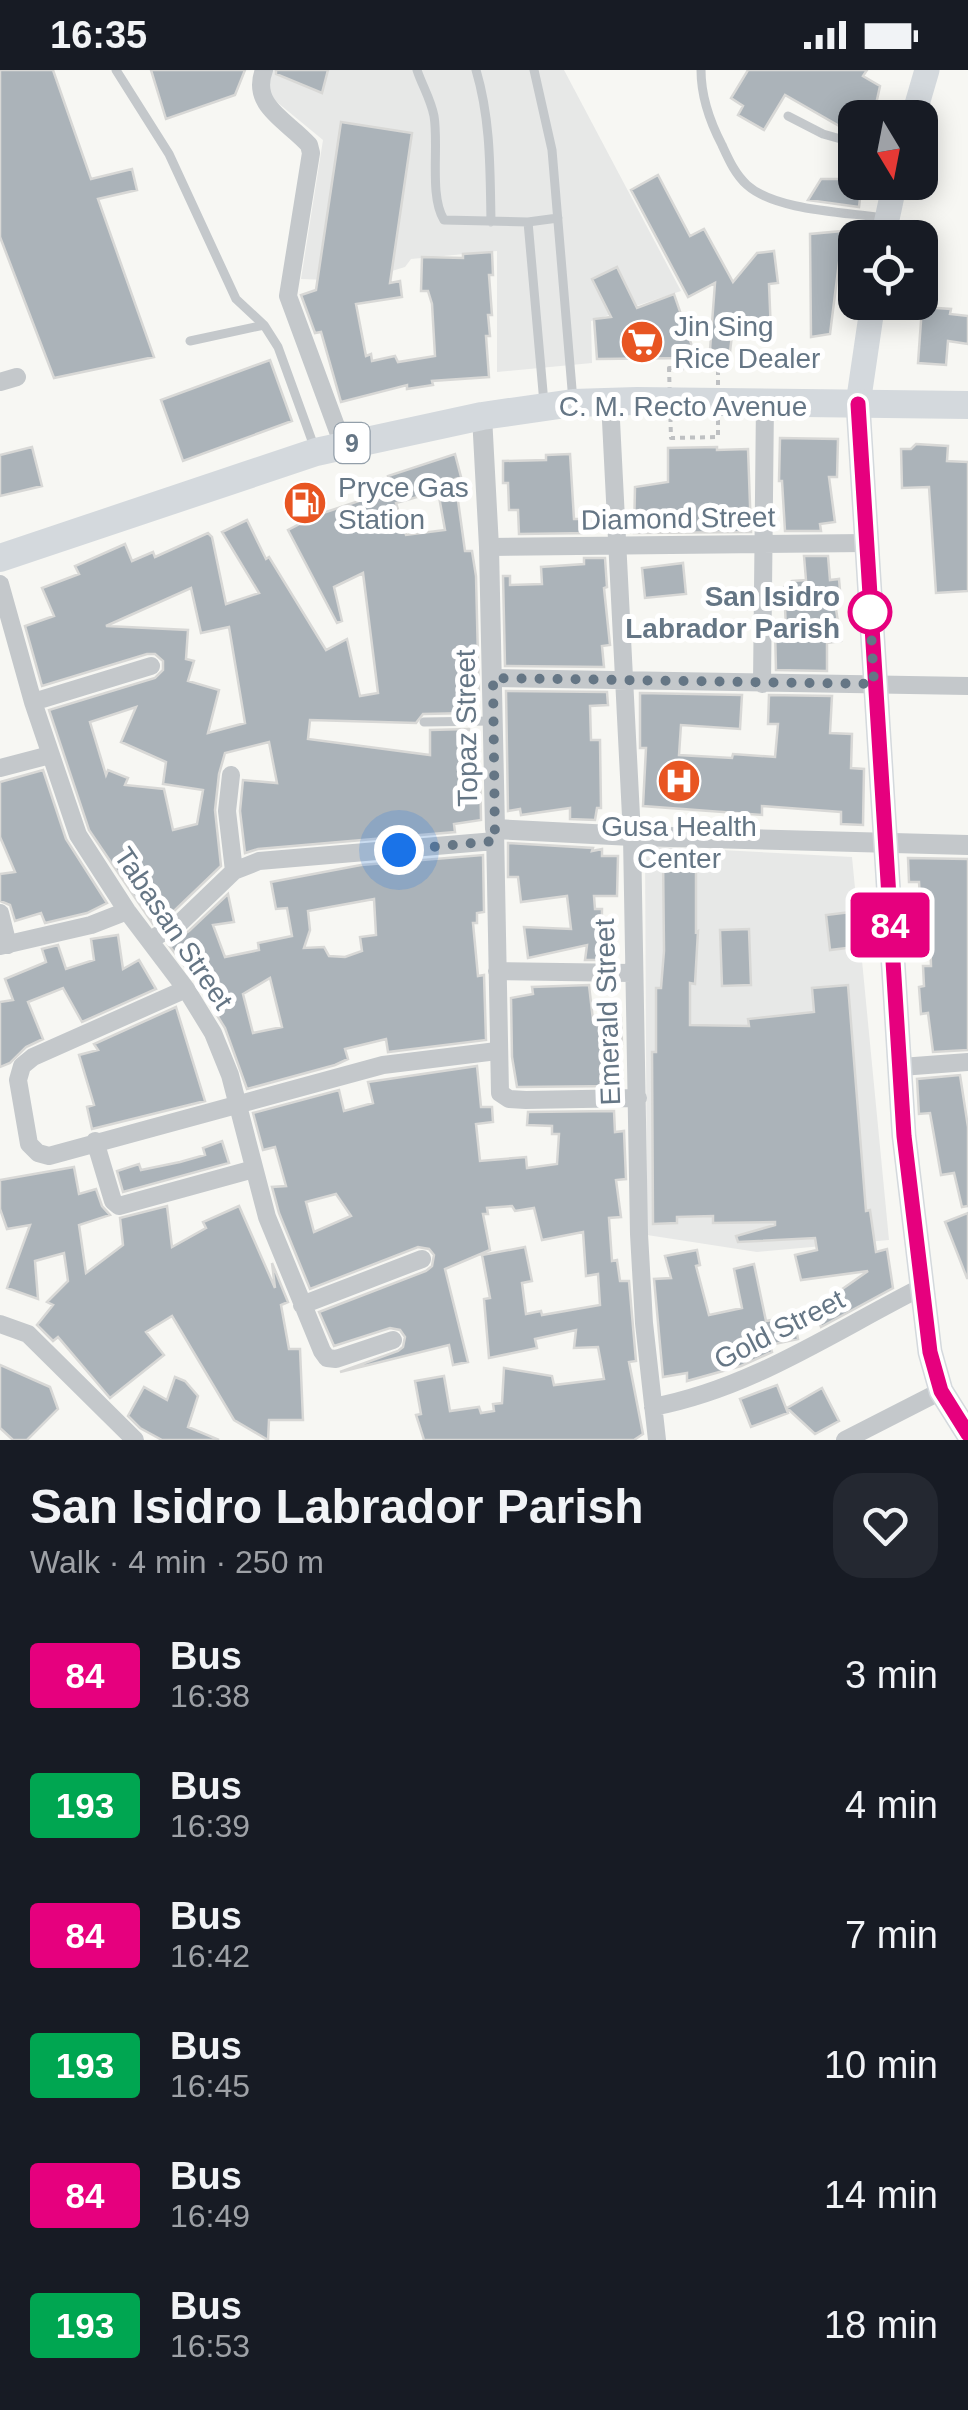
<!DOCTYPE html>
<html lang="en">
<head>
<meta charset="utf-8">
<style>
	:root { --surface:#171b24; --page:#242831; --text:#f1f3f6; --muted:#9ea1a6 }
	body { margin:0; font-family:Arial,sans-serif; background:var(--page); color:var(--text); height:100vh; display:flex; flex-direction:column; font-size:38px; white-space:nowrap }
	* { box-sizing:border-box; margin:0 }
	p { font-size:32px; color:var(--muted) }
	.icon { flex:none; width:55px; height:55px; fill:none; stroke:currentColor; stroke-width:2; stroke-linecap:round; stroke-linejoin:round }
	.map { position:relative; height:1370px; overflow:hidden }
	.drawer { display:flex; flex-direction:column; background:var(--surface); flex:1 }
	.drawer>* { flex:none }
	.badge { padding:0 20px; border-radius:8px; font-size:35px; line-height:65px }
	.needle { width:65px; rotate:170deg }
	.fabs { position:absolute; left:838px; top:30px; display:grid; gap:20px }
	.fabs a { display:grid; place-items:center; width:100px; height:100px; border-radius:20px; background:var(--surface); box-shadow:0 5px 25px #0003; font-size:50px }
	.you { position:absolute; width:50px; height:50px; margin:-25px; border:8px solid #fff; border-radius:50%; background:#1a73e8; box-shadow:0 0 0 15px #1a73e833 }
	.map>.badge { position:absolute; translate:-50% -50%; box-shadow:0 0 0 5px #fff }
	.round { display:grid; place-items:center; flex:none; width:105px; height:105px; border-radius:30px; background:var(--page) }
	.headline { display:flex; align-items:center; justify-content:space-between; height:170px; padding:0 30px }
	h1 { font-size:48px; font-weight:700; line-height:75px }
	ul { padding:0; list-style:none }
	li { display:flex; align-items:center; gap:30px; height:130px; padding:0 30px }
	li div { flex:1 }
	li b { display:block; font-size:38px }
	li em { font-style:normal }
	li .badge { min-width:110px; font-weight:700; text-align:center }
	.status { display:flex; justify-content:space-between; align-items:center; height:70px; padding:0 50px; background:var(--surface); direction:ltr }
	.status svg { height:28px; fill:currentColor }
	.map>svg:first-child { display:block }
	.built { fill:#e7e8e7 }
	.building { fill:#abb3b9; stroke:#d8d8d6; stroke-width:2.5; fill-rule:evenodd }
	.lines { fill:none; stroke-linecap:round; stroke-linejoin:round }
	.path { stroke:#bec0c2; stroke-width:4; stroke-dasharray:5 5; stroke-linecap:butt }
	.service { stroke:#c4c8cb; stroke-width:9 }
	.minor { stroke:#c4c8cb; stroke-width:18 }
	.tertiary { stroke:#c4c8cb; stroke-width:20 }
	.primary { stroke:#d4d9dd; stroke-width:25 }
	.trunk { stroke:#d4d9dd; stroke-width:28 }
	.line-casing { stroke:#fff; stroke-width:22 }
	.line { stroke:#e6007e; stroke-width:15 }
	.walk { stroke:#657685; stroke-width:10; stroke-dasharray:0 18 }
	.stop-dot { fill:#fff; stroke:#e6007e; stroke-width:5 }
	.labels { text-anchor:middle; stroke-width:10; stroke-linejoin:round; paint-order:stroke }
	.shield { fill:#fff; stroke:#939faa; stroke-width:2.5 }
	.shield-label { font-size:25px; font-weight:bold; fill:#657685 }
	.poi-label { font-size:28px; fill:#657685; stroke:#fff; text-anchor:start }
	.street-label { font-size:28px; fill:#657685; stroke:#fff }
	.stop-label { font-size:28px; font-weight:bold; fill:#657685; stroke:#fff; text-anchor:end }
</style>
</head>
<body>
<div class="status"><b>16:35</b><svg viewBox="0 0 49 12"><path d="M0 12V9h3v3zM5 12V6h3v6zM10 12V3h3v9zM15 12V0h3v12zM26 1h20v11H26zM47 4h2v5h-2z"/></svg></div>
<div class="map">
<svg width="968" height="1370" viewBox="0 0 968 1370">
	<rect width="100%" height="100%" fill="#f7f7f3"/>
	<path class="built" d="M270 0H564L681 221 591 251 592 293 497 302V181L411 189 405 197 359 211 301 209 323 70 272 28 266 12Z
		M645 776 852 787 889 1170 757 1182 647 1165Z"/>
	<path class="building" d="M0 0H53L91 109 132 99 137 120 98 129 154 287 54 308 0 167Z
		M151 0H245L235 25 166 49Z
		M276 0H328L322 23 276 4Z
		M748 0H867L863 6 880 16 873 48H855V65L785 25 764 60 738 45 743 36 731 28Z
		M341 52 412 63 390 213 400 211 402 227 356 234 366 286 371 284 372 291 395 286 398 292 435 286 432 234 428 221H421L422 187 463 188V184L492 182 493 205H489L492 245H488L490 266H486L489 307 432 311 433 315 407 319V315L341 332 321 262 315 263 301 225 316 220Z
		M658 105 690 166 704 159 733 212 757 183 774 181 778 213 769 214 771 263 732 265 730 282 710 280 715 213 688 227 631 120Z
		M821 109H855V112H862L859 137 808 130Z
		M843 161 830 264 811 267 810 164Z
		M617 197 637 238 674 224 693 279 688 278 689 288 597 289 594 249 611 247 592 209Z
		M922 237 951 239 950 244 968 246V274L948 271 946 295 918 293Z
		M270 290 292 351 183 391 161 330Z
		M780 368 838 369 837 407H829L835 452 820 454 821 461H785L782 411H779Z
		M916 374 948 376 947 391 968 392V521L936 523 929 417 902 418 901 379H911Z
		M32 377 42 416 0 426V385Z
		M717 377V380L748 379 751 462 634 463 635 417 668 412V378Z
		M455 384 461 407 455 409 465 481H472L476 506 479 631H469V643L423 644 416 653 310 650 308 669 430 685V660L469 659V700L480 699 481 750 454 754 455 762 258 779 245 783 240 741 243 710 277 713 269 672 225 683 219 704 215 740 221 796 173 842 153 854 89 760 49 640 155 608 163 600V591L155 584H147L42 616 25 556 54 546 42 518 79 504 75 496 125 474 132 491 153 482 155 487 208 463 212 467 226 534 259 523 222 462 247 450 266 489 269 487 326 580 347 569 360 626 378 623 363 503 334 517 342 551 337 553 288 460 317 445 392 420 388 406ZM438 421 445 460 406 465 396 433ZM191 518 201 563 229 557 245 653 208 663 219 620 188 611 194 591 186 589 188 560 106 556ZM136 637 121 672 166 692 163 714 203 720 197 754 173 760 164 719 125 715 128 708 108 700 106 705 90 652Z
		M570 384 574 449H590V463L519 464 518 440H509L508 413H503V391L546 390V385Z
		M804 486H828L830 510 839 509 841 532 835 533 841 571 827 573V601L776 600 775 559H786L784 517 792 511 806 510Z
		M584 488H605L607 517 604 518 610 575 602 576 604 597 505 596 503 506H510V515L542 514 541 497 584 494Z
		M683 493 686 524 645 528 642 498Z
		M506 621 607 622 608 635 590 636 591 670H600L601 738H597L595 750 570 749V738L521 745 520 739 508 741Z
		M640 623 742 625 740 659 681 655 679 685 732 688 733 684 775 687 778 654H768L769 625 832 626 830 663 852 664 851 698 864 699 863 755 841 754V742L762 736V745L643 736 646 678H640Z
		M43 700 66 769 107 833 87 843 45 853 41 843 15 851 10 835 0 831V804L15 802 0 767V712Z
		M508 773 593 778 592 781 602 779V786H618L617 826H594L595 839H602L601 890H585L587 875 528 888 524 857 571 859 567 826 521 832 518 807H508Z
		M483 785 484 842 477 843V853H473L478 906 484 905 486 970 388 982 386 969 345 979 348 989 335 995 247 1019 225 958 215 942 219 940 194 895 187 899 168 874 189 861 228 824 234 852 213 855 225 887 259 880 258 873 292 866 287 838 276 839 271 812 361 795ZM374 829 376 865 360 867 362 881 345 887 329 886 324 877 304 878 310 860 308 841ZM270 908 282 957 253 963 243 924Z
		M663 785H696V862L698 861 695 914 690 913V955L749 956 748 949 814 942 812 918 848 915 866 1141 870 1140 876 1182 887 1179 893 1218 821 1257 815 1242 832 1235 828 1229 868 1201 801 1210 795 1185 817 1180 815 1168 738 1172 736 1166 775 1155V1152L713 1153V1146L677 1147V1153L653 1154 652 982H656V918H661L664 881Z
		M908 788 968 789V980L933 982 928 943 921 944 919 917 924 916 923 896H931L929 827H920L919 812H909Z
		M851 842 855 877 830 880 826 845Z
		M749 859 751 915 722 916 720 860Z
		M118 865 123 899 139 890 156 919 82 952 63 918 28 932 43 969 26 977 10 993 0 997V932L13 930 5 909 46 892 42 879 58 875 66 899 94 890 91 869Z
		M589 915 593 950 621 948 622 974 605 976 616 1016 517 1017 512 987 511 928 533 924 532 917Z
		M176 937 205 1031 92 1059 87 1037 94 1035 79 985 98 980 94 974Z
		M477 996 481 1037H492L493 1052 476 1054 480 1091 526 1087 527 1098 557 1094 559 1064H552V1056L527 1055 528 1042 614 1041 615 1062 624 1061 626 1109 616 1110 621 1147 609 1148 612 1191 617 1190 620 1211H629L636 1291 629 1292 643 1364 634 1370H424L416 1345 421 1344 415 1311 444 1306 450 1341 479 1337 481 1343 494 1341 493 1334 502 1333 504 1298 552 1306 554 1315 604 1309 598 1277 574 1278 576 1260 535 1269 537 1278 489 1288 484 1229 490 1228 482 1185 525 1177 532 1211 522 1213 526 1244 541 1241 542 1245 600 1235 598 1204 586 1206 583 1162 542 1170 534 1138 515 1141 512 1136 487 1138 488 1144H483L490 1180 445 1199 468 1292 453 1295 449 1275 340 1302 398 1281 403 1277 405 1267 400 1260 390 1258 334 1276 319 1242 426 1201 432 1196 434 1185 429 1179 418 1177 310 1219 279 1143 272 1117 286 1116 275 1077 263 1080 253 1043 339 1020 344 1041 373 1033 368 1012ZM336 1124 351 1146 314 1162 306 1132Z
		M960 1005 968 1057V1136L962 1137 954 1103 941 1105 930 1043 919 1044 917 1009Z
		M222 1071 229 1093 123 1122 117 1101 139 1094 141 1100 180 1092 205 1085 203 1078Z
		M74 1097 79 1124 96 1119 102 1136 110 1145 79 1155 86 1203 123 1175 120 1148 167 1136 172 1177 206 1158 203 1152 239 1136 275 1218 272 1193 288 1232 281 1235 289 1279H300L303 1350H269L268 1370 234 1350 172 1246 146 1262 164 1285 110 1328 58 1267 53 1271 37 1255 53 1235 47 1232 68 1211 64 1183 35 1191 38 1229 7 1218 30 1155 7 1159 0 1139V1110Z
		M968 1143V1208H967L945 1152Z
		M697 1180 700 1195 696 1196 709 1245 742 1238 734 1199 754 1194 766 1251 794 1246 798 1269 770 1275 772 1282 741 1296 687 1311V1303L663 1307 654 1209 671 1208 665 1186Z
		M0 1295 50 1317 58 1339 27 1370H13L0 1358Z
		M175 1307 185 1311 198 1326 188 1357 219 1370H162L140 1358 128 1346 144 1317 167 1330Z
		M777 1315 788 1343 751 1357 740 1329Z
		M822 1318 839 1351 815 1364 787 1338Z"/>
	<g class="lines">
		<path class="path" d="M669 298 718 299V367L671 368Z"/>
		<path class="service" d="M116 0 169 84 236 229 264 255 278 277 315 379
			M417 0C422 15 431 30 434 46 439 76 429 126 444 150L528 152 558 148
			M476 0C491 50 490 101 491 152
			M534 0 552 80 573 331
			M701 0C701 26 710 52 722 75 729 90 735 104 747 115 776 141 846 142 884 148
			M788 46 823 64 855 73
			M528 152 544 333
			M190 271 264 255
			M424 652 491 651"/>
		<path class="minor" d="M264 0C250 36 288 51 309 75L311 83 288 226 343 375
			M0 312 17 307
			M610 331 632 766 639 1164 644 1253 657 1370
			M489 477 866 473
			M0 514 33 632 78 765 127 841 186 919 213 963 230 1005 267 1147 322 1281 327 1288 336 1289 393 1270
			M493 608 968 616
			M762 614 765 332
			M33 632 151 596
			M0 698 50 685
			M231 705 227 741 234 801
			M495 759 500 1023 509 1029 526 1030 638 1028
			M0 843 8 875
			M150 870 181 852 234 801 259 791 495 771
			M0 876 91 855 127 841
			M497 901 632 903
			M186 919 33 987 22 996 18 1010 29 1074 38 1083 49 1086 383 995 497 981
			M901 997 968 992
			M95 1071 113 1131 119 1136 254 1099
			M302 1235 422 1189
			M0 1254 28 1264 135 1370
			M653 1337C753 1318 834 1261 924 1216
			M845 1370 941 1321"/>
		<path class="tertiary" d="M482 346 489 477 495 759 632 766 968 775"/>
		<path class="primary" d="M913 48 927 0
			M883 168 895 112
			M873 232 858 334 904 1066 930 1282 941 1321 968 1364"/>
		<path class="trunk" d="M0 488 316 382 482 346 573 333 637 331 968 335"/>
	</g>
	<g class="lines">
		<g class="line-casing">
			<path id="line" d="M858 334 904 1066 930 1282 941 1321 968 1364"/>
		</g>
		<use href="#line" class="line"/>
		<path class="walk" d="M399 780 495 771 493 608 874 614 870 542"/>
	</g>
	<defs>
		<g id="supermarket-disc" transform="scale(2.25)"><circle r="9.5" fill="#e85522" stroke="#fff"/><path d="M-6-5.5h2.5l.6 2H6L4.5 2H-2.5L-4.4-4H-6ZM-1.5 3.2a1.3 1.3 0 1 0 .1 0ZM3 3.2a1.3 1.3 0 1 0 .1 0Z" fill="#fff"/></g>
		<g id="fuel-disc" transform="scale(2.25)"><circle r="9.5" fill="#e85522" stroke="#fff"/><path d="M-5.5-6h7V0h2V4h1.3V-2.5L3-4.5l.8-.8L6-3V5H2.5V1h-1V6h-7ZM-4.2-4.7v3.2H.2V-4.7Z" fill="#fff"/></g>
		<g id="hospital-disc" transform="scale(2.25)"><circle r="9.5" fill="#e85522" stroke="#fff"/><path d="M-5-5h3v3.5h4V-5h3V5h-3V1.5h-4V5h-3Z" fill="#fff"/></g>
	</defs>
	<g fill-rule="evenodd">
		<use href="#supermarket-disc" x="642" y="272"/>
		<use href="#fuel-disc" x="305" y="433"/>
		<use href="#hospital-disc" x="679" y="711"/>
	</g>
	<circle class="stop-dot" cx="870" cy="542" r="20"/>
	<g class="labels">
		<rect class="shield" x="334.5" y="353" width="35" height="40" rx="8"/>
		<g class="shield-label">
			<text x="352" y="382">9</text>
		</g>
		<g class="poi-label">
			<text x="674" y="266">Jin Sing<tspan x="674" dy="32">Rice Dealer</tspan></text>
			<text x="338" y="427">Pryce Gas<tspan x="338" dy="32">Station</tspan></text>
			<text x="679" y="766" text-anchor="middle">Gusa Health<tspan x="679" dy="32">Center</tspan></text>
		</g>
		<g class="street-label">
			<text x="683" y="346">C. M. Recto Avenue</text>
			<text transform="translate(678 448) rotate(-1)" y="10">Diamond Street</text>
			<text transform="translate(466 658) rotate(-91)" y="10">Topaz Street</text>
			<text transform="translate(174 858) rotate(56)" y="10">Tabasan Street</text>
			<text transform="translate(607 942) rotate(-92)" y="10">Emerald Street</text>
			<text transform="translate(779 1259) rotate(-27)" y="10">Gold Street</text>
		</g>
		<g class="stop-label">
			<text x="840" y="536">San Isidro<tspan x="840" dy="32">Labrador Parish</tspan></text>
		</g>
	</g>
</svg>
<div class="fabs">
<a><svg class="needle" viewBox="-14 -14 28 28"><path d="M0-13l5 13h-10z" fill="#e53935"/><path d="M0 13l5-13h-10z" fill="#9ea1a6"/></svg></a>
<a><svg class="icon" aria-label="locate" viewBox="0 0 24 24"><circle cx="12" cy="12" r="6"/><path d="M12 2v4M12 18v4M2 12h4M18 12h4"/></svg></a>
</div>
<div class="you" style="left:399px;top:780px"></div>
<b class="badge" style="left:890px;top:855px;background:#e6007e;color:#fff">84</b>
</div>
<section class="drawer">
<div class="headline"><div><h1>San Isidro Labrador Parish</h1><p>Walk · 4 min · 250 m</p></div><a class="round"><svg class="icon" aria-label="heart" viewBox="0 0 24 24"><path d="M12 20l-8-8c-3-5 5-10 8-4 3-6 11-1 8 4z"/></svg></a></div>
<ul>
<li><span class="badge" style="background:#e6007e;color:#fff">84</span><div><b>Bus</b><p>16:38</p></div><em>3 min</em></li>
<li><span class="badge" style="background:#00a651;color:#fff">193</span><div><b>Bus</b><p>16:39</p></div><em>4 min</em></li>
<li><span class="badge" style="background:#e6007e;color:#fff">84</span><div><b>Bus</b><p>16:42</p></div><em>7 min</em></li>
<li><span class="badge" style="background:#00a651;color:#fff">193</span><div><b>Bus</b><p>16:45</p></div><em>10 min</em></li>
<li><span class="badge" style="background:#e6007e;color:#fff">84</span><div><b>Bus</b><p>16:49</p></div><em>14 min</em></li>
<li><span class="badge" style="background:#00a651;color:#fff">193</span><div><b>Bus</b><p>16:53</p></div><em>18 min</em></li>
</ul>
</section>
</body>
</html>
